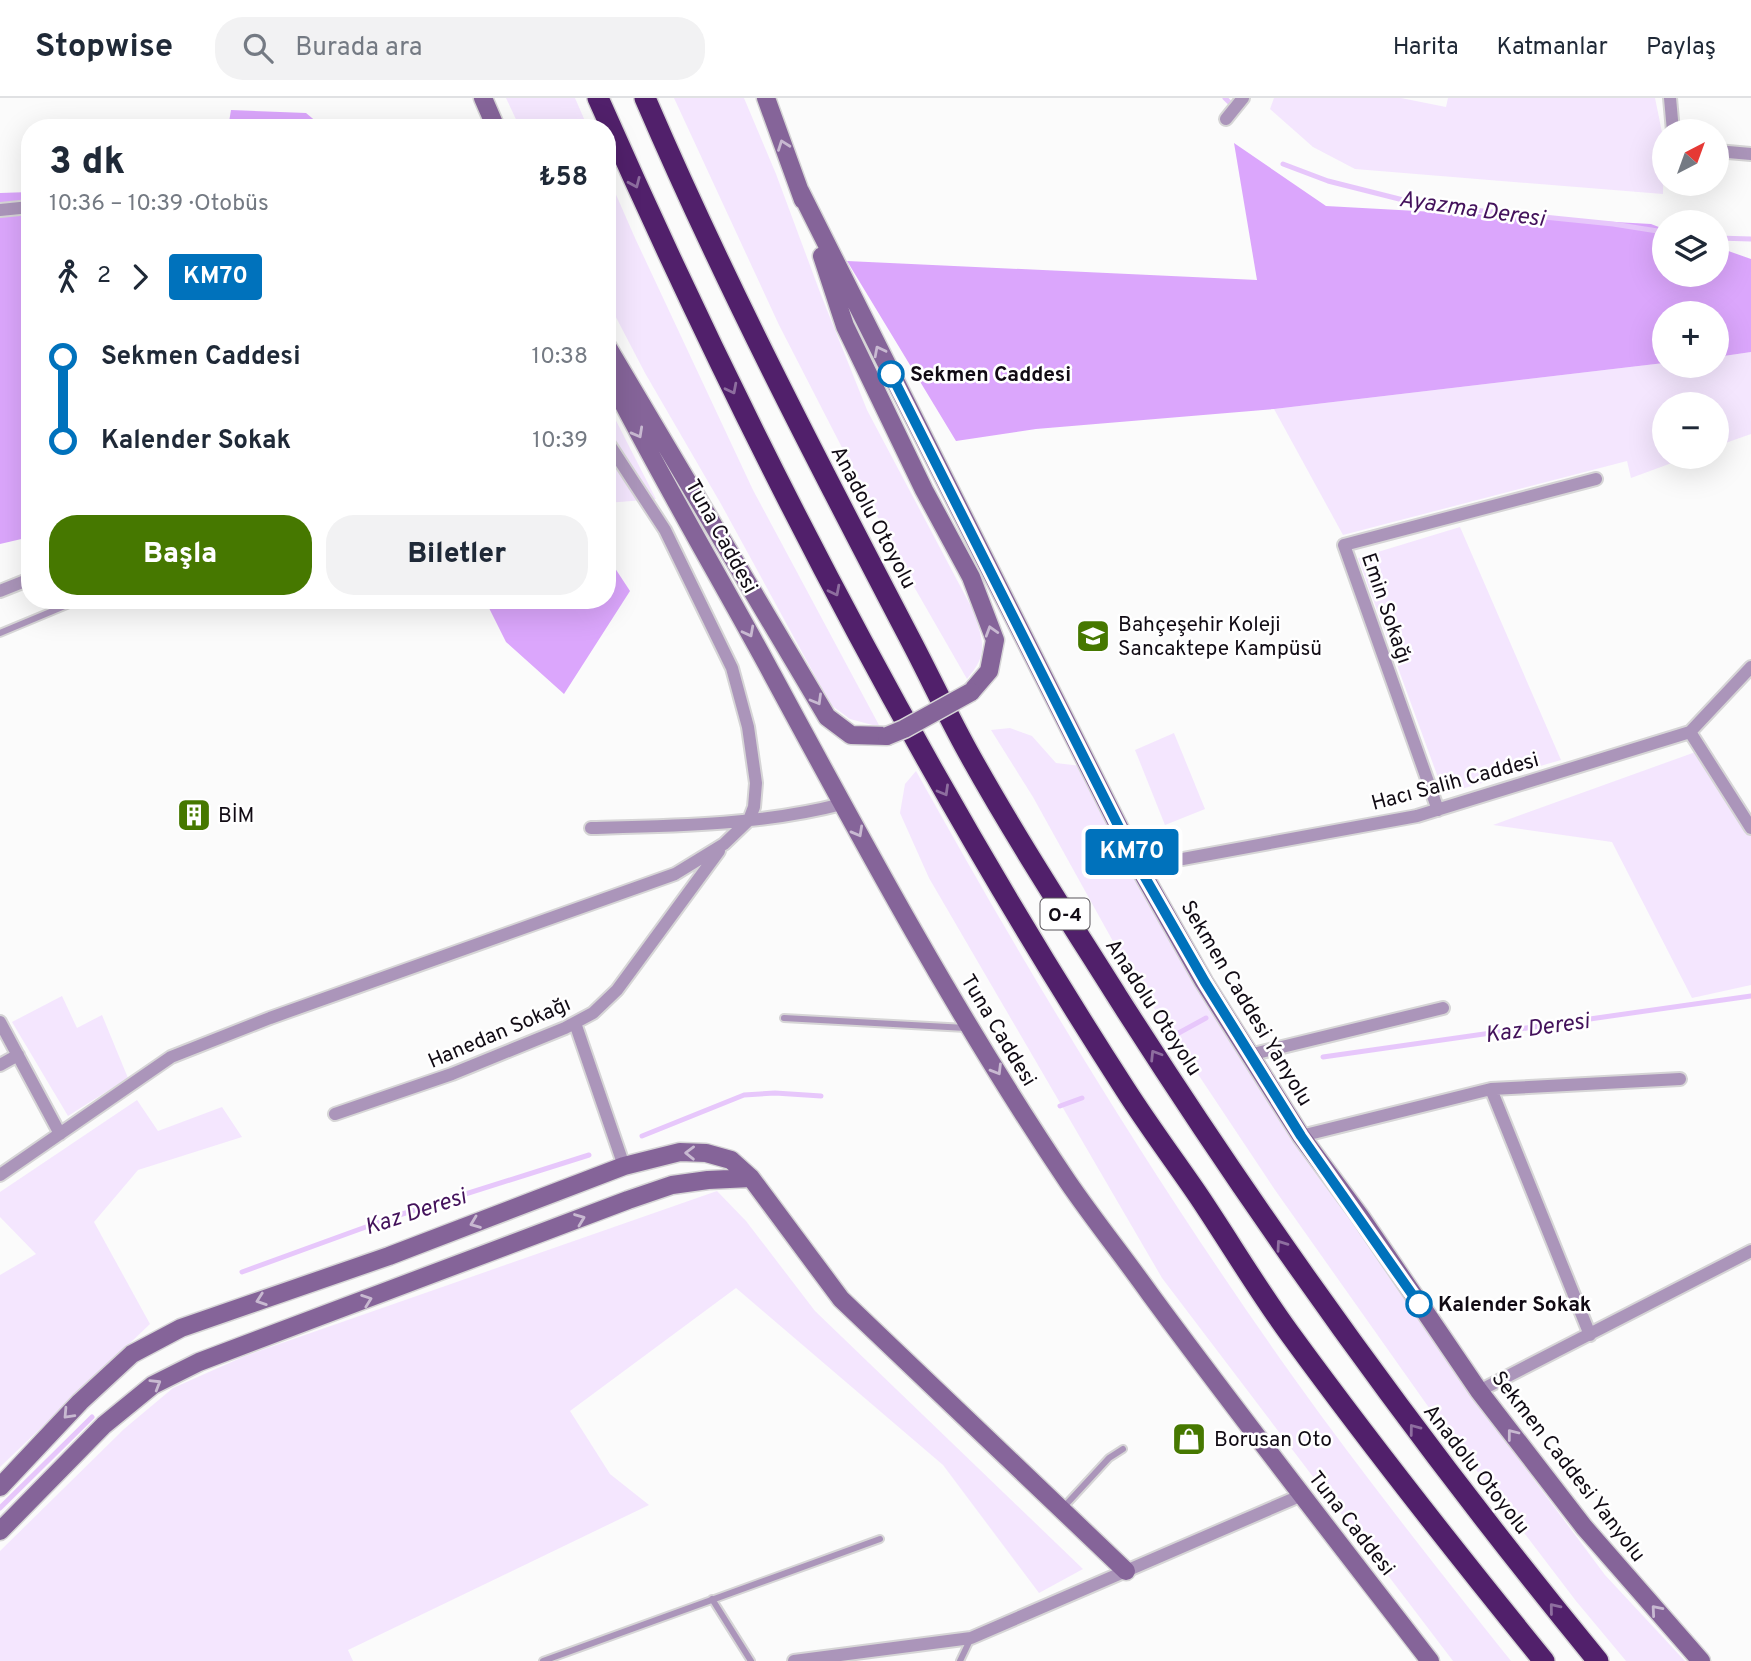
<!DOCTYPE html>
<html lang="tr">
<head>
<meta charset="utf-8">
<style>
	:root { --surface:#fff; --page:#f2f2f3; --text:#1f2937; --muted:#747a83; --line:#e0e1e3; --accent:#467800 }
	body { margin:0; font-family:Overpass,sans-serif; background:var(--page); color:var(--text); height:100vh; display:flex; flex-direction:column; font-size:26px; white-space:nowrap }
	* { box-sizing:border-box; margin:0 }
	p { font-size:23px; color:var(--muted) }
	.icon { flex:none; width:38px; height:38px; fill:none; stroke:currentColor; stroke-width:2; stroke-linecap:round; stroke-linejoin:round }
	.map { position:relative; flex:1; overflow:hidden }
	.panel { position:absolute; left:21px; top:21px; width:595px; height:490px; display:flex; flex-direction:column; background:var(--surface); border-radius:28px; box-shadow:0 7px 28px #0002 }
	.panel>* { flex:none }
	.badge { padding:0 14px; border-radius:5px; font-size:24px; line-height:46px }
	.needle { width:46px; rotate:41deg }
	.fabs { position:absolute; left:1652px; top:21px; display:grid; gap:14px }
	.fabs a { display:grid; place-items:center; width:77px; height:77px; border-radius:50%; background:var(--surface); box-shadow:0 7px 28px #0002; font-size:35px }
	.map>.badge { position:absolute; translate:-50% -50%; box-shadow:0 0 0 4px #fff }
	.legs { display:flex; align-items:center; gap:10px; height:77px; padding:0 28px; font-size:23px }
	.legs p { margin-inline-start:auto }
	.overview { display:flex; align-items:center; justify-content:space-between; height:119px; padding:0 28px }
	h1 { font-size:38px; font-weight:800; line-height:52px }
	.button { display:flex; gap:14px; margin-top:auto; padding:14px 28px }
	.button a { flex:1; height:80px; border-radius:28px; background:var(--accent); color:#fff; font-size:28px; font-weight:800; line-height:80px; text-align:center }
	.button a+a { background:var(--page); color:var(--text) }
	ul { padding:0 28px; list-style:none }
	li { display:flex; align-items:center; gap:24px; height:84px; font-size:26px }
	li i { display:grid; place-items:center; width:10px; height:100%; margin:0 9px; background:currentColor }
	li i::after { content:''; width:18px; height:18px; margin:-9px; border:5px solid; border-radius:50%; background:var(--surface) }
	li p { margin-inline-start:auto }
	li:first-child i { background:linear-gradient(#0000 50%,currentColor 0) }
	li:last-child i { background:linear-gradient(currentColor 50%,#0000 0) }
	header { display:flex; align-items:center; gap:42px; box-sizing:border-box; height:98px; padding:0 35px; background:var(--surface); border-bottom:2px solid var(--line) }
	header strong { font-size:33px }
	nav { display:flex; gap:38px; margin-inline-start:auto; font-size:24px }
	.search { width:490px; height:63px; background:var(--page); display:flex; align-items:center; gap:18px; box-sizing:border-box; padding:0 24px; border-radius:28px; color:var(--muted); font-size:26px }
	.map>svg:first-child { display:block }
	.green { fill:#f4e6fe }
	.forest { fill:#dba6fc }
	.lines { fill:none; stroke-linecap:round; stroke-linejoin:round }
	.stream { stroke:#e7c7fb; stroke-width:5 }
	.service-casing { stroke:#d6d5d6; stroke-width:10 }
	.minor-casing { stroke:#d6d5d6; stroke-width:16 }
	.secondary-casing { stroke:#d6d5d6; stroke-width:21 }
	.motorway-casing { stroke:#d6d5d6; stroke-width:24 }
	.service { stroke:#ab95ba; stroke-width:6 }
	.minor { stroke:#ab95ba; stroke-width:12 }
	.secondary { stroke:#856499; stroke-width:18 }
	.motorway { stroke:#51206b; stroke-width:21 }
	.secondary-bridge-casing { stroke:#d6d5d6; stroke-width:21; stroke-linecap:butt }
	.secondary-bridge { stroke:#856499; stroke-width:18 }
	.oneway { stroke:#c8b9d1 }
	.oneway2 { stroke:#8e6e9f }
	.line-1-casing { stroke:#fff; stroke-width:16 }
	.line-1 { stroke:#0072bc; stroke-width:10 }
	.stop-1-dot { fill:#fff; stroke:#0072bc; stroke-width:3.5 }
	.labels { text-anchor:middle; stroke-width:5; stroke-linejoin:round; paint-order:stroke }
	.shield { fill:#fff; stroke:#58545a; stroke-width:2 }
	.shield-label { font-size:19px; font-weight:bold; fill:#110b14 }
	.stop-label { font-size:21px; font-weight:bold; fill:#110b14; stroke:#fff; text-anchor:start }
	.street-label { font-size:21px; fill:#110b14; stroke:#fff }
	.poi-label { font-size:21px; fill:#110b14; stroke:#fff; text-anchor:start }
	.water-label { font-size:23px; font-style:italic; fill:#43115b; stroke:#fff }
</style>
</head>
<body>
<header>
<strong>Stopwise</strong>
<div class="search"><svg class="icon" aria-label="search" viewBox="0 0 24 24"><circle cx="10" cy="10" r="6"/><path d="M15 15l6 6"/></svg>Burada ara</div>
<nav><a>Harita</a><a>Katmanlar</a><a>Paylaş</a></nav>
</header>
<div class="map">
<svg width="1751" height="1563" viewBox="0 0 1751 1563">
	<rect width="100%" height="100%" fill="#fbfbfb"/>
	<path class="green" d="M506 0H575L588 30H520Z
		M674 0H744L776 76 821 197 867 312 975 516C983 546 989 555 967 581L909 480 779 227Z
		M1274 0H1401L1446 9 1448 0H1655L1664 44 1663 96 1355 71 1313 49 1270 11Z
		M607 76 635 140 753 392 880 629 850 621 831 607 721 406 645 275 607 202Z
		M1751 254V336L1717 348V306H1664V359H1688L1631 380 1627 363 1343 437 1274 311 1664 265V268H1717V259Z
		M607 305 656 401 607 405Z
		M1460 429 1561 662 1444 696 1358 460Z
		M1010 630 1032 638 1056 665 1081 668 1322 1065 1473 1300 1605 1477 1685 1563H1626L1576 1503 1432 1314 1275 1092 1130 874 1033 699 991 632Z
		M1174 635 1205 711 1165 727 1135 652Z
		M1701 652 1751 734V887L1692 900 1612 744 1493 727Z
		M916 673C1031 880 1154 1083 1291 1276 1361 1374 1436 1469 1511 1563H1453L1162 1180 929 780 900 715 905 686Z
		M62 898 77 930 102 917 128 980 68 1018 12 924Z
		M137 1002 158 1033 222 1009 242 1039 138 1072 94 1124 150 1226 0 1369V1177L36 1156 0 1119V1094Z
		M717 1093 746 1123 815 1213 1083 1471 1039 1495 943 1367 736 1190 570 1313 610 1376 649 1407 348 1552 353 1563H0V1453L124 1331 173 1290 245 1258Z"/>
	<path class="forest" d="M231 12 306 15 324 30H228Z
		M1234 45 1326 108 1651 126 1664 131V177H1717V149L1751 161V254L1717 259V215H1664V265L1274 311 1036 331 956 343 847 163 1257 182Z
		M30 94V439L0 446V95Z
		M607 458 630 493 564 596 506 544 485 502H607Z"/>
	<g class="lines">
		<path class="stream" d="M1225 0 1229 4
			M1283 66 1328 83 1423 107 1613 126 1664 134
			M1717 140 1751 141
			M1175 937 1206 920
			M1323 959 1751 898
			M1060 1008 1082 1000
			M642 1038 744 997 775 995 821 998
			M242 1174 396 1118 589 1057
			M0 1410 92 1319"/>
		<g class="service-casing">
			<path id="service" d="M0 535 79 502
				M784 920 966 930
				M1062 1411 1109 1360 1123 1351
				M712 1501 751 1563
				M543 1563 880 1441
				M960 1563 971 1540"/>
		</g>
		<g class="minor-casing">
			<path id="minor" d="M1670 0 1673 33
				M1226 21 1243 0
				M1717 53 1751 56
				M0 112 30 109
				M0 493 30 481
				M1690 634 1751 730
				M1438 712 1344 447 1596 381
				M591 730C675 728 761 727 842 706
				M1139 769 1417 718 1690 634 1751 569
				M0 924 60 1036
				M575 925 624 1068
				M1249 957 1443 910
				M0 967 18 957
				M1491 991 1590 1237
				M335 1016 452 976 565 930 593 915 617 892 719 753
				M1301 1038 1491 991 1680 981
				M0 1077 171 959 270 920 675 776 724 746 749 722 754 709 756 685 748 629 732 570 665 432 607 343
				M1479 1293 1751 1153
				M794 1563 971 1540 1302 1397"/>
		</g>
		<g class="secondary-casing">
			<path id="secondary" d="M483 0 496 30
				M766 0 803 102
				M800 93 1139 769 1204 884 1301 1038 1360 1118 1479 1293 1584 1429 1701 1563
				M822 158 845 228 924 392 971 479 995 542 989 573 971 594
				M607 248 827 619 851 637 887 638
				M607 274C657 373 713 468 766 565 861 741 956 918 1068 1084 1094 1122 1123 1158 1150 1196 1241 1320 1336 1441 1430 1563
				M0 1389 80 1304 132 1256 181 1230 389 1158 624 1068 680 1054 706 1055 731 1062 751 1080 841 1201 1126 1473
				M0 1433 104 1327 153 1287 199 1264 628 1102 672 1087 708 1082 751 1080"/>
		</g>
		<g class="motorway-casing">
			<path id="motorway" d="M598 0C749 343 922 676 1125 991 1148 1027 1174 1062 1198 1097 1229 1143 1257 1191 1290 1236 1371 1347 1457 1456 1544 1563
				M645 0C724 184 816 361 909 539 929 577 947 616 968 654 1014 737 1066 817 1117 898 1264 1129 1424 1351 1598 1563"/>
		</g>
		<use href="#service" class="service"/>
		<use href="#minor" class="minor"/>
		<use href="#secondary" class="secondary"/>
		<use href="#motorway" class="motorway"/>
		<g class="secondary-bridge-casing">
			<path id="secondary-bridge" d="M887 638 904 631 971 594"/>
		</g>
		<use href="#secondary-bridge" class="secondary-bridge"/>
	</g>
	<defs><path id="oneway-chevron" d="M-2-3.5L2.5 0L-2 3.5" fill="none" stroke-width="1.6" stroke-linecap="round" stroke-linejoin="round" transform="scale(1.75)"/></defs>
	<g class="oneway">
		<use href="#oneway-chevron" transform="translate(783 47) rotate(-110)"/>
		<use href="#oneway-chevron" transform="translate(879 253) rotate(-117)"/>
		<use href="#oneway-chevron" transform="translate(638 335) rotate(61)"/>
		<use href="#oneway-chevron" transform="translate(991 533) rotate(-107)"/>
		<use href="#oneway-chevron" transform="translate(749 534) rotate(62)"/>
		<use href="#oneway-chevron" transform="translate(817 602) rotate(60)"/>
		<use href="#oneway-chevron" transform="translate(858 734) rotate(61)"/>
		<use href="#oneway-chevron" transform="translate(997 972) rotate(59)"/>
		<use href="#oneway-chevron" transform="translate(690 1055) rotate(-179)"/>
		<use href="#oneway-chevron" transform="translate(580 1121) rotate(-21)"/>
		<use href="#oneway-chevron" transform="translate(475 1125) rotate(159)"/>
		<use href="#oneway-chevron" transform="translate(261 1202) rotate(161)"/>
		<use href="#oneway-chevron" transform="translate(367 1202) rotate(-20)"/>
		<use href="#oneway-chevron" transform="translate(156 1286) rotate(-31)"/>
		<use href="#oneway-chevron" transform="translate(68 1316) rotate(133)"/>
		<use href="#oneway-chevron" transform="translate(1512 1336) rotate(-128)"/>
		<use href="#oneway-chevron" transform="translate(1656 1512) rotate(-131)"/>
	</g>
	<g class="oneway2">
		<use href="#oneway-chevron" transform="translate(635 85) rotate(66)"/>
		<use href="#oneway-chevron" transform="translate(732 291) rotate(63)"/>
		<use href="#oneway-chevron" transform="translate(835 493) rotate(63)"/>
		<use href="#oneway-chevron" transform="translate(944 693) rotate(60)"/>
		<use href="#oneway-chevron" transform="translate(1155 957) rotate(-122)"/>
		<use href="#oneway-chevron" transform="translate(1281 1147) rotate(-125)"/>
		<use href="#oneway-chevron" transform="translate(1414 1331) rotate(-127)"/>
		<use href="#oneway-chevron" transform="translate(1554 1510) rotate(-129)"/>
	</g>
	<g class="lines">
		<g class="line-1-casing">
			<path id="line-1" d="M891 276 1139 769 1205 884 1301 1038 1419 1206"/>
		</g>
		<use href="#line-1" class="line-1"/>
	</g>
	<defs>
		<g id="school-square" transform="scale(1.75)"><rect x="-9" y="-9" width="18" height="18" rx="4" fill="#467800" stroke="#fff"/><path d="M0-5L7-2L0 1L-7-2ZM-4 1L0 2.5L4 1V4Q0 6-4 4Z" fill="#fff"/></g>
		<g id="building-square" transform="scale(1.75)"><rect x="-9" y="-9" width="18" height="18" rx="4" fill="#467800" stroke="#fff"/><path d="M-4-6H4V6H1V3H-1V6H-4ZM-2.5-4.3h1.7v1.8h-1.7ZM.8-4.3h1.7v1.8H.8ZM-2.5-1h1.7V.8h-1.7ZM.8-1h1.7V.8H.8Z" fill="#fff"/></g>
		<g id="shop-square" transform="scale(1.75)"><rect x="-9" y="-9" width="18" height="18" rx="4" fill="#467800" stroke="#fff"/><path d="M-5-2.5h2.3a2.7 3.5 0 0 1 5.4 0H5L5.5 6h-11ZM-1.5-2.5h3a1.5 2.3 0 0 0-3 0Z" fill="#fff"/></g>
	</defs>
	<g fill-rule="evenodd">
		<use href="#school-square" x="1093" y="538"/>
		<use href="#building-square" x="194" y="717"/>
		<use href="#shop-square" x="1189" y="1341"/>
	</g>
	<g class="stop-1-dot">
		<circle cx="891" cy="276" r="12"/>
		<circle cx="1419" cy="1206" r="12"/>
	</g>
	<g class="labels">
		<rect class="shield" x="1040.5" y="800.5" width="49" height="31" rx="5"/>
		<g class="shield-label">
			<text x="1065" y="823">O-4</text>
		</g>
		<g class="stop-label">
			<text x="910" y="283">Sekmen Caddesi</text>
			<text x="1438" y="1213">Kalender Sokak</text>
		</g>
		<g class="street-label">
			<text transform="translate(874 419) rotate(62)" y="7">Anadolu Otoyolu</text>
			<text transform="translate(722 438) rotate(61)" y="7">Tuna Caddesi</text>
			<text transform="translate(1387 510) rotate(71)" y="7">Emin Sokağı</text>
			<text transform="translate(1455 683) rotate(-15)" y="7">Hacı Salih Caddesi</text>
			<text transform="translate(1247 905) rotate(59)" y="7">Sekmen Caddesi Yanyolu</text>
			<text transform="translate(1154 909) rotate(57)" y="7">Anadolu Otoyolu</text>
			<text transform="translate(999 932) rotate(59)" y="7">Tuna Caddesi</text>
			<text transform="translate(499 934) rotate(-23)" y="7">Hanedan Sokağı</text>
			<text transform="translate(1569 1368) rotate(52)" y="7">Sekmen Caddesi Yanyolu</text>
			<text transform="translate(1477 1371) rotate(52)" y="7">Anadolu Otoyolu</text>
			<text transform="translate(1352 1425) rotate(52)" y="7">Tuna Caddesi</text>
		</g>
		<g class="poi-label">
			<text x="1118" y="533">Bahçeşehir Koleji<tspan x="1118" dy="24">Sancaktepe Kampüsü</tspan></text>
			<text x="218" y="724">BİM</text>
			<text x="1214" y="1348">Borusan Oto</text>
		</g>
		<g class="water-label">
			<text transform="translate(1472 110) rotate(8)" y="8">Ayazma Deresi</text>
			<text transform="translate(1537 929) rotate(-8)" y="8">Kaz Deresi</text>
			<text transform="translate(415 1113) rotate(-18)" y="8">Kaz Deresi</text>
		</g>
	</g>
</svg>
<div class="fabs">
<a><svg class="needle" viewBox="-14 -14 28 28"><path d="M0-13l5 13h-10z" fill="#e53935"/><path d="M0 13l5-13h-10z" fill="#747a83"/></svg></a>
<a><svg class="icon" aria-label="layers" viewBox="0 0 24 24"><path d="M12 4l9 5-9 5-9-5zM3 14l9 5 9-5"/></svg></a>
<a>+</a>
<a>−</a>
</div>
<b class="badge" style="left:1132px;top:754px;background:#0072bc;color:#fff">KM70</b>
<section class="panel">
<div class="overview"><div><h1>3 dk</h1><p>10:36 – 10:39 · Otobüs</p></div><b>₺58</b></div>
<div class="legs"><svg class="icon" aria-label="walk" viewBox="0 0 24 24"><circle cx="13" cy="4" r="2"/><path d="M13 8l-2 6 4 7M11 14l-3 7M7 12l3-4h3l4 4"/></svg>2<svg class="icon" aria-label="forward" viewBox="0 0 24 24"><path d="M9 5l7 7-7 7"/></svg><b class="badge" style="background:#0072bc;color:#fff">KM70</b></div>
<ul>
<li><i style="color:#0072bc"></i><b>Sekmen Caddesi</b><p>10:38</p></li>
<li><i style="color:#0072bc"></i><b>Kalender Sokak</b><p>10:39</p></li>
</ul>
<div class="button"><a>Başla</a><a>Biletler</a></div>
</section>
</div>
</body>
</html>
